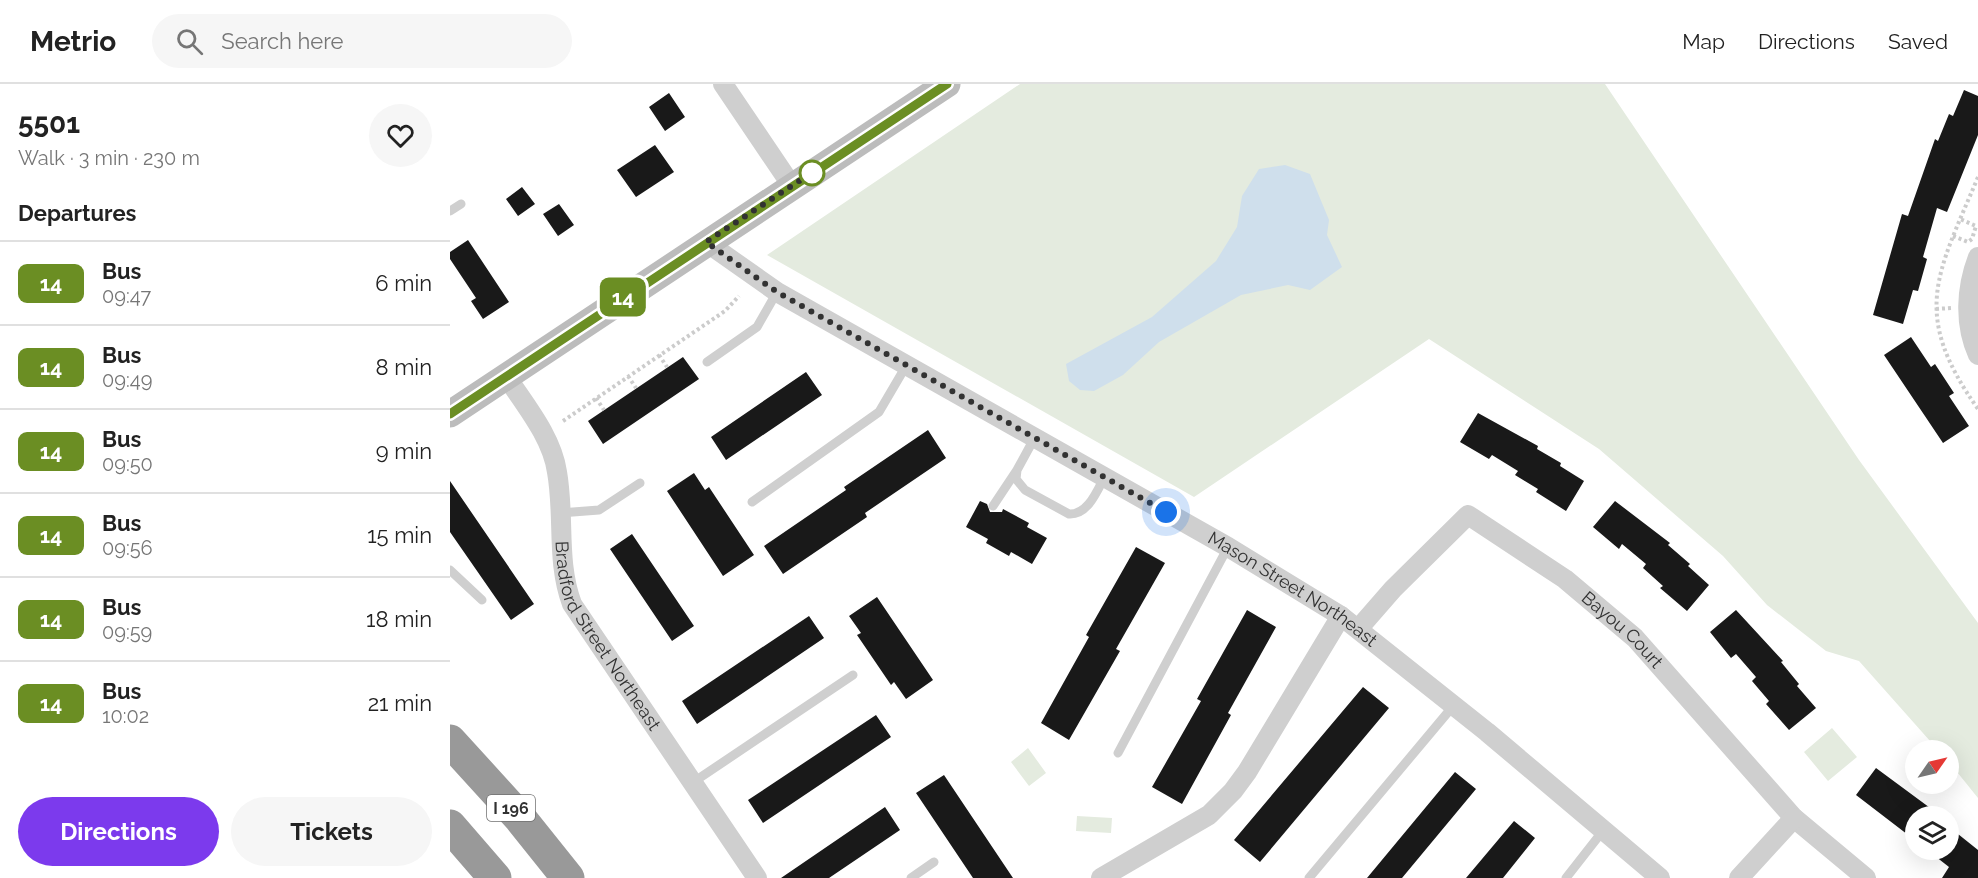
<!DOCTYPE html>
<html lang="en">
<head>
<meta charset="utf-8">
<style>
	:root { --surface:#fff; --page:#f6f6f6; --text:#222; --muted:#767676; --line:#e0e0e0; --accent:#7c3aed }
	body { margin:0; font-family:Raleway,sans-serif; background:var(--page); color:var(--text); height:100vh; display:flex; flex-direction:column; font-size:22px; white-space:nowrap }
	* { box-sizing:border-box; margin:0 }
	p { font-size:20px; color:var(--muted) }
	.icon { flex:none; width:33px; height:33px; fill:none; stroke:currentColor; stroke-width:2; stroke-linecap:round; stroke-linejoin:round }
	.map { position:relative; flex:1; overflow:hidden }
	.side { display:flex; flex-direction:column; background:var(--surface); width:450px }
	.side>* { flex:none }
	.badge { padding:0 12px; border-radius:9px; font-size:21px; line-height:39px }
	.needle { width:39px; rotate:56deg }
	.controls { position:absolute; left:1455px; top:656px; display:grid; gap:12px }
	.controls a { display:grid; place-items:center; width:54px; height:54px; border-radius:50%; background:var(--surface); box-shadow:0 6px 24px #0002; font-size:30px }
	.you { position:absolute; width:30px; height:30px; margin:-15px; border:4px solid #fff; border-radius:50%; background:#1a73e8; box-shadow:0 0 0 9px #1a73e833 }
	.map>.badge { position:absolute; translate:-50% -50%; box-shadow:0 0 0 3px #fff }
	h2 { padding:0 18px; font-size:22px; line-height:54px }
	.round { display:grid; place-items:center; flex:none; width:63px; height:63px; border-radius:32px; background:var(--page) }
	.headline { display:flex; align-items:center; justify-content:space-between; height:102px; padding:0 18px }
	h1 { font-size:28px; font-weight:700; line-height:45px }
	.action { display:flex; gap:12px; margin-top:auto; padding:12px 18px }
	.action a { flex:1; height:69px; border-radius:36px; background:var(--accent); color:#fff; font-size:24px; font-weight:700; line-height:69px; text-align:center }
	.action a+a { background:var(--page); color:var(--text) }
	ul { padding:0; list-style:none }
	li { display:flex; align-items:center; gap:18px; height:84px; padding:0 18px; border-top:2px solid var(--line) }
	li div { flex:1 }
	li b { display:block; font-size:22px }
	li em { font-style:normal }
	li .badge { min-width:66px; font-weight:700; text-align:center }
	header { display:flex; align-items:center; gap:36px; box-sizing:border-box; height:84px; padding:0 30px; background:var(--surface); border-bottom:2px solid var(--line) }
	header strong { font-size:28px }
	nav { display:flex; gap:33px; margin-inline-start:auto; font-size:21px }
	.search { width:420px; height:54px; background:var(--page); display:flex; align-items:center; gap:15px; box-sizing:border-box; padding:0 21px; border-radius:33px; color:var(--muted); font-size:22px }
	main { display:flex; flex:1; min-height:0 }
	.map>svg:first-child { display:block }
	.green { fill:#e4ebdf }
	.water { fill:#cfdfec }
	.building { fill:#191919 }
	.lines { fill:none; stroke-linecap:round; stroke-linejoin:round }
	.path { stroke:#ccc; stroke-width:4; stroke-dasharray:3 3; stroke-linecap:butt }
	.service { stroke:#cfcfcf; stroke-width:9 }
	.minor { stroke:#cfcfcf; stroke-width:20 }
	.secondary { stroke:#bcbcbc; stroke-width:27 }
	.motorway { stroke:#999; stroke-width:33 }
	.line-casing { stroke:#fff; stroke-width:14 }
	.line { stroke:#6b8e23; stroke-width:9 }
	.walk { stroke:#323232; stroke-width:6; stroke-dasharray:0 10.8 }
	.stop-dot { fill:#fff; stroke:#6b8e23; stroke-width:3 }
	.labels { text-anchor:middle; stroke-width:6; stroke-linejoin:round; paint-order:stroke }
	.shield { fill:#fff; stroke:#707070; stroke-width:1.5 }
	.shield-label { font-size:16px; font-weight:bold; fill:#323232 }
	.street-label { font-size:18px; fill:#323232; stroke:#fff }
</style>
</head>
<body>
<header>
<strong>Metrio</strong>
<div class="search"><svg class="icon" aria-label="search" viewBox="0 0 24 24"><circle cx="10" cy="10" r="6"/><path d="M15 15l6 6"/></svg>Search here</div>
<nav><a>Map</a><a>Directions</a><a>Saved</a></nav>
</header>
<main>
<section class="side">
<div class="headline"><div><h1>5501</h1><p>Walk · 3 min · 230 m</p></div><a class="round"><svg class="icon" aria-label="heart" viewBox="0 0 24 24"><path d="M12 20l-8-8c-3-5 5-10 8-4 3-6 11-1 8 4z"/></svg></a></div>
<h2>Departures</h2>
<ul>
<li><span class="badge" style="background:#6b8e23;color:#fff">14</span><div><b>Bus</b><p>09:47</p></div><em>6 min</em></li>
<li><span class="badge" style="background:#6b8e23;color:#fff">14</span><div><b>Bus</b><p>09:49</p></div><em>8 min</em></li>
<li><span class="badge" style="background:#6b8e23;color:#fff">14</span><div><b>Bus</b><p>09:50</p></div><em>9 min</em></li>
<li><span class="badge" style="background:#6b8e23;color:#fff">14</span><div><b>Bus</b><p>09:56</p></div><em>15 min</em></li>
<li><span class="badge" style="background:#6b8e23;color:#fff">14</span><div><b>Bus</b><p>09:59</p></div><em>18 min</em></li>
<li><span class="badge" style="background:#6b8e23;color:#fff">14</span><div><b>Bus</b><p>10:02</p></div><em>21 min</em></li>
</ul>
<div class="action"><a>Directions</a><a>Tickets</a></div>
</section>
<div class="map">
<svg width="1528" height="794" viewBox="0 0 1528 794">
	<rect width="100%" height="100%" fill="#fff"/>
	<path class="green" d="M570 0H1155L1409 376 1528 539V714L1499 678 1498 666H1488L1409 577 1376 567 1317 521 1273 472 1149 365 979 255 744 413 317 171Z
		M1382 644 1407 673 1378 697 1354 668Z
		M578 664 596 689 579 702 561 678Z
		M627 732 662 734 661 749 626 747Z"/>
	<path class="water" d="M835 81 860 90 879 136 877 151 892 183 860 206 838 201 791 211 709 258 673 291 644 307 630 306 619 297 616 280 702 233 766 177 787 143 792 112 809 85Z"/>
	<path class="building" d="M1514 6 1528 12V51L1497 128 1487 124 1473 173 1477 175 1468 207 1463 206 1453 240 1423 231 1452 130 1458 132 1485 55 1488 57 1499 30 1503 32Z
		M219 9 235 33 215 47 199 23Z
		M205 61 224 88 186 113 167 86Z
		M72 103 85 120 68 132 56 115Z
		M109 120 124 141 108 152 93 130Z
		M18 156 59 218 33 235 21 217 26 214 0 175V168Z
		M1461 253 1481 283 1485 280 1504 309 1499 312 1519 342 1493 359 1434 271Z
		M233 273 249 295 153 360 138 337Z
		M356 288 372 311 276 376 261 353Z
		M1028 329 1088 362 1087 365 1111 379 1110 382 1134 397 1116 427 1086 408 1088 405 1065 391 1068 387 1042 371 1039 375 1010 358Z
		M478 346 496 374 415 429 417 433 333 490 314 462 396 406 394 403Z
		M244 389 255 406 259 403 304 471 273 492 217 407Z
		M0 397 84 520 61 536 0 448Z
		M530 417 537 420 540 428H552L553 425 579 439 577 443 597 454 582 480 561 468 559 472 536 459 538 455 516 443Z
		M1165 417 1220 459 1218 461 1240 480 1238 482 1259 501 1237 527 1210 504 1213 502 1193 484 1196 480 1172 460 1169 465 1143 443Z
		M182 450 244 542 222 557 160 465Z
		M686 463 715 479 666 565 670 567 619 656 591 639 639 553 636 551Z
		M427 513 483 596 456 615 444 598 441 601 407 551 411 549 399 532Z
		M797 526 826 543 778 629 781 631 732 720 702 703 751 617 747 615Z
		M1286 526 1333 577 1331 578 1349 600 1347 602 1366 624 1339 646 1316 620 1319 617 1302 597 1306 593 1286 570 1281 574 1260 548Z
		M359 532 374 554 247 640 232 617Z
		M913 603 939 624 810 778 784 756Z
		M426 631 441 653 313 739 298 716Z
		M1426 684 1491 732H1466V757L1406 711Z
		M1005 688 1026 705 952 794H917Z
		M494 691 563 794H523L466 709Z
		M435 723 450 746 379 794H331Z
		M1064 737 1085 754 1053 794H1016Z
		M1498 742 1528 766V794H1492L1499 783 1476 765H1498Z"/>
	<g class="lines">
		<path class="path" d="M1528 93C1487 191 1460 229 1528 325
			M1503 152 1518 158 1522 155 1526 142 1510 135
			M1486 225 1501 224
			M209 271 217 283
			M178 292 186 304
			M146 314 154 326
			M113 337 275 227 289 212"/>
		<path class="service" d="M0 127 11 120
			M257 278 307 243 327 208
			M585 353 567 386 566 395 575 406 619 430C638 431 647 407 655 392
			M302 418 429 328 456 282
			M543 422 567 386
			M110 429 149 426 190 399
			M0 486 32 516
			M668 669 778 463
			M242 699 403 591
			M461 794 484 778
			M859 794 1004 621
			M1116 794 1152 748"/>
		<g class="minor">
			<path d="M273 0 342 102"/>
			<path id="s1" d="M256 158 327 208 778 463 891 532 1037 648 1210 794"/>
			<path d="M1528 173C1516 204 1514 240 1528 271"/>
			<path id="s2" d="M56 292C75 321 102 353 107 388 115 433 106 477 122 520L307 794"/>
			<path id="s3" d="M909 544 943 505 1018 431 1115 495 1185 554 1344 734 1416 794"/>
			<path d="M651 794 759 731 783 707 797 688 891 532"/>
			<path d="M1289 794 1344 734"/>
		</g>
		<path class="secondary" d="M0 330 497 0"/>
		<path class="motorway" d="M0 657 70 734 118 794
			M0 742 45 794"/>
	</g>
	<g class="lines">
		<g class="line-casing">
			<path id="line" d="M0 330 497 0"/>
		</g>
		<use href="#line" class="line"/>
		<path class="walk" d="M362 89 369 84 256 158 327 208 716 428"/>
	</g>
	<circle class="stop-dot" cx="362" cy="89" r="12"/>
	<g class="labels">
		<rect class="shield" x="37" y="711" width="48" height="26" rx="4.5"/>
		<g class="shield-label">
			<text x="61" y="730">I 196</text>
		</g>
		<g class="street-label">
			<text dy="6" stroke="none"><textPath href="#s1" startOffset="682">Mason Street Northeast</textPath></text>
			<text dy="6" stroke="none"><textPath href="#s3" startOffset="350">Bayou Court</textPath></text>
			<text dy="6" stroke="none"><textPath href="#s2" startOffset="286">Bradford Street Northeast</textPath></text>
		</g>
	</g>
</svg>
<div class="controls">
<a><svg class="needle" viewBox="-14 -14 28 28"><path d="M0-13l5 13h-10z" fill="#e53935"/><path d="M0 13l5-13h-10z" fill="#767676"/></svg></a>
<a><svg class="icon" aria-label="layers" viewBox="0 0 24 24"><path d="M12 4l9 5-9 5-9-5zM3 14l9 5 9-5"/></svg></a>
</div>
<div class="you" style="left:716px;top:428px"></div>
<b class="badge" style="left:173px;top:213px;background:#6b8e23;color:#fff">14</b>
</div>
</main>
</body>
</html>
